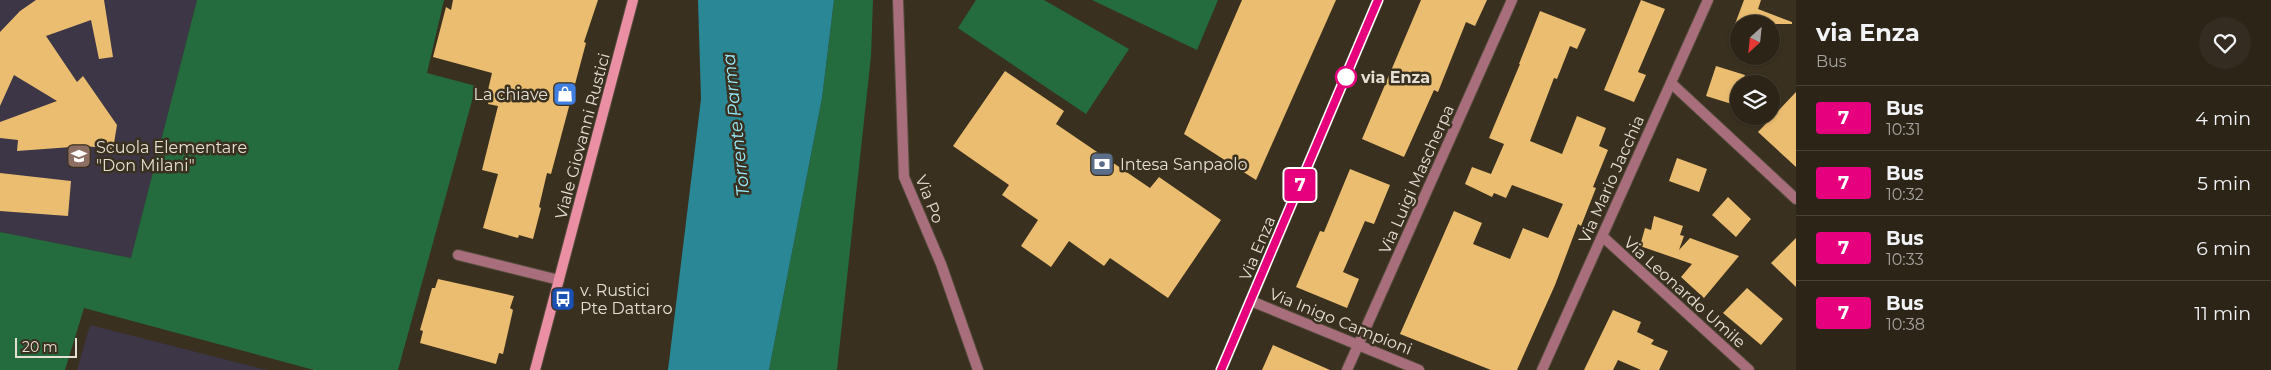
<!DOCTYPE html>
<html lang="it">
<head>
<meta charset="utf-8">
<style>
	:root { --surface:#2c2417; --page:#342c20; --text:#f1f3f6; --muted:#a6a4a1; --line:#484136 }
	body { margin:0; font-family:Montserrat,sans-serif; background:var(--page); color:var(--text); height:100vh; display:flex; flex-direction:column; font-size:19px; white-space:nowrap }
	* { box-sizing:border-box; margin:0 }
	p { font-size:16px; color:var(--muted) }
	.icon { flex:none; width:28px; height:28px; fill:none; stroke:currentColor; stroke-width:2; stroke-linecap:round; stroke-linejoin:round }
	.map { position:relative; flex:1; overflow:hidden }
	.sheet { display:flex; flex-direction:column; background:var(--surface); width:475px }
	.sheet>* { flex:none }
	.badge { padding:0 10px; border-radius:4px; font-size:18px; line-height:32px }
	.needle { width:32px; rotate:207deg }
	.buttons { position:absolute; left:1730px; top:15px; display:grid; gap:10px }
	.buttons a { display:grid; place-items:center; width:50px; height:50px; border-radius:50%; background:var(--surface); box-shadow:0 1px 4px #0004,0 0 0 1px var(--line); font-size:25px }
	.scale { position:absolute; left:15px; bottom:12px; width:62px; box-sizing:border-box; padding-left:5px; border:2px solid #e5dfd4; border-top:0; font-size:14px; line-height:18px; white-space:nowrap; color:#e5dfd4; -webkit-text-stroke:4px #3a301f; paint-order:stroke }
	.map>.badge { position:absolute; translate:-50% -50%; box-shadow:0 0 0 2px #fff }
	.round { display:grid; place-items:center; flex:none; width:52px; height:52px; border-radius:26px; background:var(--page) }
	.head { display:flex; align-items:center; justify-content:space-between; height:85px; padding:0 20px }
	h1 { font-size:24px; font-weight:700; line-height:38px }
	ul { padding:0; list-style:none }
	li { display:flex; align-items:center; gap:15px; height:65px; padding:0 20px; border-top:1px solid var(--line) }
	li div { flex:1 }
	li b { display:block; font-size:19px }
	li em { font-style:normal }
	li .badge { min-width:55px; font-weight:700; text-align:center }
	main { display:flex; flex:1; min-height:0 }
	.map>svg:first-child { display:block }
	.education { fill:#3c3647 }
	.green { fill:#246c3e }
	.water { fill:#2a8796 }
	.building { fill:#eabd70 }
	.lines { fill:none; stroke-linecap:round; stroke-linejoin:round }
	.minor-casing { stroke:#554c3c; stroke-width:12 }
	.tertiary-casing { stroke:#554c3c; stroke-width:12 }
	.secondary-casing { stroke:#554c3c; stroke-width:12 }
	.minor { stroke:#a86e7c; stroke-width:10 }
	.tertiary { stroke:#a86e7c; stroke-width:10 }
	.secondary { stroke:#eb8fa5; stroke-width:10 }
	.line-casing { stroke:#fff; stroke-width:11 }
	.line { stroke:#e6007e; stroke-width:8 }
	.stop-dot { fill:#fff; stroke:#e6007e; stroke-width:2.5 }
	.labels { text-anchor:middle; stroke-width:5; stroke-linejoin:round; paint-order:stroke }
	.stop-label { font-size:16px; font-weight:bold; fill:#e5dfd4; stroke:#3a301f; text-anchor:start }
	.poi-label { font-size:16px; fill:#e5dfd4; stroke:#3a301f; text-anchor:start }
	.street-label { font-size:16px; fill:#e5dfd4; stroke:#3a301f }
	.water-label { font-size:18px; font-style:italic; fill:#96e8f8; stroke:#3a301f }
</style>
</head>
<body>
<main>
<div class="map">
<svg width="1796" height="370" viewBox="0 0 1796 370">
	<rect width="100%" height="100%" fill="#3a301f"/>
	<path class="education" d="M0 0H197L131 258 0 232Z
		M90 325 267 370H77Z"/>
	<path class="green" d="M197 0H444L427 73 476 86 398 370H314L84 308 65 370H0V232L131 258Z
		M834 0H873L871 56 837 370H769L822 98Z
		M976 0H1044L1129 49 1086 114 958 28Z
		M1092 0H1218L1197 50Z"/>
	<path class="water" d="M698 0H834L822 98 769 370H668L701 99Z"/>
	<path class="building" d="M36 0H104L113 57 99 59 91 20 46 36 77 82 83 76 117 125 113 149 85 146 17 151 18 140 0 138V122L57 101 14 75 0 106V32L20 11Z
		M453 0H598L584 42 586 43 551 174 547 173 539 207 541 208 533 239 519 235 518 238 483 228 498 174 482 170 498 106 488 104 491 91 488 90 492 73 433 57 446 7 451 10Z
		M1242 0H1336L1256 180 1184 134Z
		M1421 0H1487L1475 26 1466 22 1438 92 1434 90 1404 157 1362 139Z
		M1641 0 1665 9 1638 72 1646 75 1634 102 1604 90Z
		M1744 0H1761L1758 9 1792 22V24H1735Z
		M1540 11 1586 29 1577 49 1570 46 1557 79 1554 78 1530 141 1562 154 1577 116 1606 128 1599 146 1608 150 1593 187 1596 188 1581 226 1578 224 1555 285 1517 370H1491L1400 334 1454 211 1482 223 1473 244 1510 259 1523 228 1548 238 1563 204 1512 185 1506 198 1494 193 1492 197 1465 184 1472 167 1491 174 1504 144 1489 138 1520 64H1519Z
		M1716 66 1745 75 1742 84H1739V93L1735 105 1706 96Z
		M1005 71 1064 111 1056 124 1150 188 1159 177 1221 220 1168 298 1110 258 1104 266 1069 241 1051 267 1021 246 1038 220 1002 195 1009 185 953 146Z
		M1796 92V167L1758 132Z
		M1677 158 1707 169 1699 192 1669 181Z
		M1350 169 1390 185 1374 224 1365 221 1343 272 1359 279 1347 308 1296 287 1320 231 1324 232Z
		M0 173 71 181 68 216 0 211Z
		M1728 197 1751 219 1736 237 1712 215Z
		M1654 216 1683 226 1680 235 1684 236 1679 250 1690 238 1739 256 1704 298 1681 277 1692 264 1640 246 1645 228 1651 230Z
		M1796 238V287L1771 263Z
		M438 279 514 296 510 308 513 310 503 354 499 353 496 364 420 343 423 331 420 330 432 288H435Z
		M1747 288 1783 319 1761 345 1723 313Z
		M1613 310 1641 322 1637 332 1654 340 1651 344 1668 351 1659 370H1641L1618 360 1613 370H1584Z
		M1273 345 1330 370H1262Z"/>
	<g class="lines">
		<g class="minor-casing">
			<path id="minor" d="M898 0 904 177 941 264 978 370
				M1671 83 1796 199
				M1602 236 1749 370
				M458 255 559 280
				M1251 301 1419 370
				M1347 370 1512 0
				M1542 370 1708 0"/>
		</g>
		<g class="tertiary-casing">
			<path id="tertiary" d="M1221 370 1378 0"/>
		</g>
		<g class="secondary-casing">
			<path id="secondary" d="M535 370 633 0"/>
		</g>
		<use href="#minor" class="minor"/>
		<use href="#tertiary" class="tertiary"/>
		<use href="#secondary" class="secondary"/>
	</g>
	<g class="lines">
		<g class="line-casing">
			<path id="line" d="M1221 370 1378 0"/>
		</g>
		<use href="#line" class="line"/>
	</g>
	<defs>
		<g id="shop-square" transform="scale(1.25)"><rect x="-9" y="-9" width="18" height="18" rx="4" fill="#3f7fe0" stroke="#3a301f"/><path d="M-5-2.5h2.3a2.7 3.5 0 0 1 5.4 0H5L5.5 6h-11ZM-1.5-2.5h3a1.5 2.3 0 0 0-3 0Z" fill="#fff"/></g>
		<g id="school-square" transform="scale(1.25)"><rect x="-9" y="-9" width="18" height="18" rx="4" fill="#8d6e63" stroke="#3a301f"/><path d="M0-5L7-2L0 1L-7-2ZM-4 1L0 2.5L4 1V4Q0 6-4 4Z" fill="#fff"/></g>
		<g id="bank-square" transform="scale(1.25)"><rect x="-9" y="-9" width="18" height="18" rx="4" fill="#5c6f8a" stroke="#3a301f"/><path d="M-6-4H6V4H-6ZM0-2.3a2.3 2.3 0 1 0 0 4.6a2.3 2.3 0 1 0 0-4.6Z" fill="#fff"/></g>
		<g id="bus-square" transform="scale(1.25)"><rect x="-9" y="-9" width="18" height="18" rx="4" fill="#1a4fb4" stroke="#3a301f"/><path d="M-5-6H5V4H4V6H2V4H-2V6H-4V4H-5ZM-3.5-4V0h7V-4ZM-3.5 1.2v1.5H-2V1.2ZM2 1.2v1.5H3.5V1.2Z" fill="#fff"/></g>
	</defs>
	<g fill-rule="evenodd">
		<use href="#shop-square" x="565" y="94"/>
		<use href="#school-square" x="79" y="156"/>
		<use href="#bank-square" x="1102" y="164"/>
		<use href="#bus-square" x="563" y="299"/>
	</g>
	<circle class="stop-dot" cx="1346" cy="77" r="10"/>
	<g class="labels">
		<g class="stop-label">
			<text x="1361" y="83">via Enza</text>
		</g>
		<g class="poi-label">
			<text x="548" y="100" text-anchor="end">La chiave</text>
			<text x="96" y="153">Scuola Elementare<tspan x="96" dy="18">"Don Milani"</tspan></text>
			<text x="1120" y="170">Intesa Sanpaolo</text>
			<text x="580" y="296">v. Rustici<tspan x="580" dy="18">Pte Dattaro</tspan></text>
		</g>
		<g class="street-label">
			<text transform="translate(582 136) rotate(-75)" y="6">Viale Giovanni Rustici</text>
			<text transform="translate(1416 179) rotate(-66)" y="6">Via Luigi Mascherpa</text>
			<text transform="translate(1611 179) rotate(-66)" y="6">Via Mario Jacchia</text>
			<text transform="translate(930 199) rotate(68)" y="6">Via Po</text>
			<text transform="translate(1257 248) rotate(-67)" y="6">Via Enza</text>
			<text transform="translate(1685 292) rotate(42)" y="6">Via Leonardo Umile</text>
			<text transform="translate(1341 321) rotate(22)" y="6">Via Inigo Campioni</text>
		</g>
		<g class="water-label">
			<text transform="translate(736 125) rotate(-96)" y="6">Torrente Parma</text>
		</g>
	</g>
</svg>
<div class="buttons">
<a><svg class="needle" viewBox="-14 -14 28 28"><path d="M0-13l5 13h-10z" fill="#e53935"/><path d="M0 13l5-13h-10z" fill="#a6a4a1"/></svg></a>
<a><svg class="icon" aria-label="layers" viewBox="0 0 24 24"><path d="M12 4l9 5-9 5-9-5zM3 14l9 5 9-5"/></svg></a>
</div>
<div class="scale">20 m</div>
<b class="badge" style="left:1300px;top:185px;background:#e6007e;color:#fff">7</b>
</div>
<section class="sheet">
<div class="head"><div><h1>via Enza</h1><p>Bus</p></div><a class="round"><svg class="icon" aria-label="heart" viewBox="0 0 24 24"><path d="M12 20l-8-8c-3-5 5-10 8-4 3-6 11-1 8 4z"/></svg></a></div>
<ul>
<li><span class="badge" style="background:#e6007e;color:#fff">7</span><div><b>Bus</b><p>10:31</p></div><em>4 min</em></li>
<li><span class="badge" style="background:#e6007e;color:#fff">7</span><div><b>Bus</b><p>10:32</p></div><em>5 min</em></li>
<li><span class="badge" style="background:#e6007e;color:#fff">7</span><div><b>Bus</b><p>10:33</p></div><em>6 min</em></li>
<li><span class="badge" style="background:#e6007e;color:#fff">7</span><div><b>Bus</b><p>10:38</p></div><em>11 min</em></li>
</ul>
</section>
</main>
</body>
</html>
